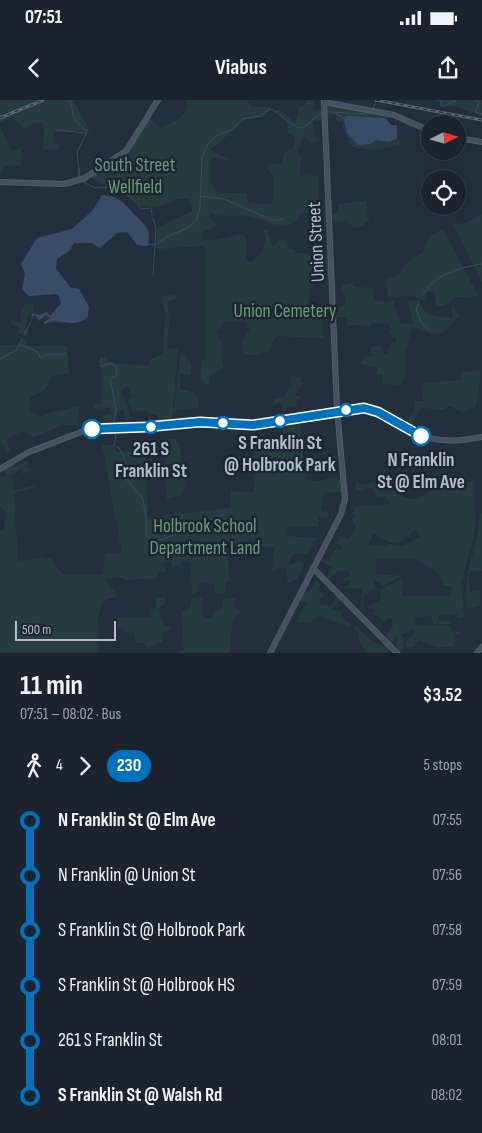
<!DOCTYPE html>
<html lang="en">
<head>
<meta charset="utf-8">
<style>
	:root { --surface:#1b232e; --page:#242b36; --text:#f1f3f6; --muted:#a0a4aa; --line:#39404a }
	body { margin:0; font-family:"Sofia Sans Condensed",sans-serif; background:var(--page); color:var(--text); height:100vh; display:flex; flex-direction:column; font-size:19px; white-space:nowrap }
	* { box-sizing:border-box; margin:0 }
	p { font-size:16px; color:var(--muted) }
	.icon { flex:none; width:28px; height:28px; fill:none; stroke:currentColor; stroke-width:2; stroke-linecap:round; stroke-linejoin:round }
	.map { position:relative; height:553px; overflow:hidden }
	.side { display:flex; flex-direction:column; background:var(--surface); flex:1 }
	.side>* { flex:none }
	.badge { padding:0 10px; border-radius:16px; font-size:18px; line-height:32px }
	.needle { width:32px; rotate:85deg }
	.tools { position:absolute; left:421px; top:15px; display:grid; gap:10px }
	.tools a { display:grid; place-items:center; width:45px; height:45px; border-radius:50%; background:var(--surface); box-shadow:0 5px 20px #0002,0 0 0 1px var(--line); font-size:25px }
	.scale { position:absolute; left:15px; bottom:12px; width:101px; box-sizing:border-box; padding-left:5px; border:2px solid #b4bcc9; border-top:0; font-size:14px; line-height:18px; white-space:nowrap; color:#b4bcc9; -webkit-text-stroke:4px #1d2633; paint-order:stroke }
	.map>.badge { position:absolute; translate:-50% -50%; box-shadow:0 0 0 2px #fff }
	.legs { display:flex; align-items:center; gap:8px; height:55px; padding:0 20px; font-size:16px }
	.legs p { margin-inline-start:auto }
	.overview { display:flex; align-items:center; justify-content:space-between; height:85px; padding:0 20px }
	h1 { font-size:28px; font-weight:700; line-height:38px }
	ul { padding:0 20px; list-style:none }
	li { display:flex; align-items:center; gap:18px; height:55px; font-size:19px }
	li i { display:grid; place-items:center; width:8px; height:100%; margin:0 6px; background:currentColor }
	li i::after { content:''; width:12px; height:12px; margin:-6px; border:4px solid; border-radius:50%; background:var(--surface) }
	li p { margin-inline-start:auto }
	li:first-child i { background:linear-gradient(#0000 50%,currentColor 0) }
	li:last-child i { background:linear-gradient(currentColor 50%,#0000 0) }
	.status { display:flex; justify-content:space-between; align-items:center; height:35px; padding:0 25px; background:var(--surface); direction:ltr }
	.status svg { height:14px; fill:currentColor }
	header { display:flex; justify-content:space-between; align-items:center; height:65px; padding:0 20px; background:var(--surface); font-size:22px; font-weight:700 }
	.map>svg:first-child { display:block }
	.green { fill:#263c3f; fill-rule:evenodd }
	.water { fill:#394c67 }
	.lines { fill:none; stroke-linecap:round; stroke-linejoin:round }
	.stream { stroke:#394c67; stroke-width:1 }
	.secondary-casing { stroke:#565f6c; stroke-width:6 }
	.secondary { stroke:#465061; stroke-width:4.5 }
	.rail-casing { stroke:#5a6575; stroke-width:3 }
	.rail { stroke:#1d2633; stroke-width:1; stroke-dasharray:4; stroke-linecap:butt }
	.line-1-casing { stroke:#fff; stroke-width:11 }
	.line-1 { stroke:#0072bc; stroke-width:8 }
	.stop-1-dot { fill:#fff; stroke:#0072bc; stroke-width:2.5 }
	.labels { text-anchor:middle; stroke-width:5; stroke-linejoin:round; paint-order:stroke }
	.park-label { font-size:19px; fill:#6b9a76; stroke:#1d2633 }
	.street-label { font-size:19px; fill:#b4bcc9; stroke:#1d2633 }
	.stop-label { font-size:19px; font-weight:bold; fill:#b4bcc9; stroke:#1d2633 }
</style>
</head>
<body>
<div class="status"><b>07:51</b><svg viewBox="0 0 49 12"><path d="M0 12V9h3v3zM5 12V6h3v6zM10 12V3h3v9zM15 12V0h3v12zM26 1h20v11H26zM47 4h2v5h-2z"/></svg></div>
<header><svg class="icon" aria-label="back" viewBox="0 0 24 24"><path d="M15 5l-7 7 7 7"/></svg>Viabus<svg class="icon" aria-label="share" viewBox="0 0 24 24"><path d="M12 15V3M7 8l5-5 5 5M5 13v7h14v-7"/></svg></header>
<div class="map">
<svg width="482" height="553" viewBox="0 0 482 553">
	<rect width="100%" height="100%" fill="#242f3e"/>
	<path class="green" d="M0 0H73L90 31 55 32 53 43 60 44 59 50 43 49 44 25 41 22H35L24 30 13 17 0 22Z
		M185 0H247L252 7H271L265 17 247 19 210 50 234 61 215 58 211 61V81L217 93H246L249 103 271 104 274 97V77L267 69 269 63 282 65 284 53 294 47V36L288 33 286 21 275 13 276 10H280L295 23 299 7 304 5 307 0 314 1V10L322 9 323 20 313 21 317 41 313 44 303 36 298 51 301 58 300 75 318 76V98L313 112 300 113 296 122C283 132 261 118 247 116 233 115 222 119 209 112V118L215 122 216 127 203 132V139C221 142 224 137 240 134L246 137V160L251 162C263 154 267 144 264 130L267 129 273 147 278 140 285 141 287 148 295 150V153H308L309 156 329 155 330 175 312 176 313 187H309L310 218 322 219 324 238 278 236 273 241 270 251 259 255H244L242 242 249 230V226L245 222 226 221 217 232 222 246 221 255 224 269 213 273 209 277 210 286 204 283 201 277 202 260H205V146L157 149V129L164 124 193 111 188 99H179L158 107 139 106 135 100 89 77 118 58 149 18 161 28C171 23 185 18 188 6Z
		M435 0H482V16L454 6 442 7 441 3Z
		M328 5 386 16 401 45 374 50 352 47 343 28V22H337L336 15 326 16V7Z
		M0 26 11 51 22 47 21 66 4 65 3 72H0Z
		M366 101 369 120 359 128 353 127 346 119 341 122 331 120V114L338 113V104Z
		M482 114V182L453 124C465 125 472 120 482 114Z
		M443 129 478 195 471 198 456 197C451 203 443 208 436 205L435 192H428L424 200 414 196 388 197 386 178C404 177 397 173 407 163 421 150 423 159 429 136Z
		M351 183 355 187 373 188V196L378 202 393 201 400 223 413 224 408 200 418 201 426 214 453 219 452 206 460 217H456C442 242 435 233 412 228L405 252V275L402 285 382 284 383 274H377V267L361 264V260H364V257L374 256 370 253 372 246 380 245 383 252 387 254 390 243H396V238L389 234 391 227 387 224 373 223 368 228 366 225H347V219L344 217H336V206H345V197L340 189 343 185Z
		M176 195 177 199 168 201 169 225 167 248 178 249 172 323 158 325V315L148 313V310L133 312 128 302 132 296 128 287 121 290 132 319 125 320 124 310H120L117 314 115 325 103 326 104 315 111 314V310L107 306 103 311 94 309V304H101V257H107V262L145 266 149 265 151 259 163 254 165 213 161 196Z
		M25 204H33V211L28 215 25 230H28V236L18 233 20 228 12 225 11 220 21 222 20 215Z
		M21 240H26L27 246H67L69 274 52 276C49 281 48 286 44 290 34 298 29 292 29 310L41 317 49 313 79 306 77 320 80 328 78 330 76 325H63L34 337 21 331 7 340 10 351 6 353 0 338V245H18Z
		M181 251 191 263V274H180V289L195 293 198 300V308L174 310Z
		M481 255C482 274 480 289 475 308L466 309 463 313 450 306 442 310 423 308 420 309 413 325 408 321 414 309V301H422L424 283 461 280V272L481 270Z
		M290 276 302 277 300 280 303 283 295 295 302 299H296L297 306 287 307V310H283L281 302 274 305 273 299 285 296 288 288 292 287Z
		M300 319 305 380 318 381 330 378 341 380 343 392 325 393 321 410 329 413 328 418 319 417 318 426 287 427 285 429 286 436 318 438 313 442 307 454 297 453 294 454 288 464 290 465 300 461 304 464 299 478 288 483 286 468C279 467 275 470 271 474L275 447 228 446 229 481 225 484V494H215V484L199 483 197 494H192L191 463 182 461 181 466 177 465 172 471V462L165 461 163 466 167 471 159 473 158 478 127 480 116 476 105 480 118 496 102 501 98 519 99 553H0V431L4 429 5 411 0 406V375L2 377 7 376 5 367 10 364 13 367 27 361 28 369 36 368 21 374 23 370 21 369 11 375 14 390 34 386V388L18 392 14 396 18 461 45 457V459L51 458 54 465 63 474H103L105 454 122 453 102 345H114L115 351 146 352 148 417 231 408V391L254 392V346H269V341L284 343 283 322Z
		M168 339H175L180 344 182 373 172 374 166 370 164 345Z
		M464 374 469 383 475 378V429L461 484 464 517 459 518 457 514 439 515V521L451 522 450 524H433L431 516 415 517 416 525 450 526 451 532H460V534L454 536 456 540 453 547H436L419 540 413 547H405L406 541 414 534V529L401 535 404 538 403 548 399 552 396 550 397 536 394 537 396 539 391 545 385 538 393 526 392 519 390 517 384 522 377 515 373 514 375 510 373 508H366L381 499 380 489 403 479 402 496H451L452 487 443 485C445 473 422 461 412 459 401 458 389 459 376 458V474L402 476 382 487 379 481H374L375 489 364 496 362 512V489L342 488 350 483V479L337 484 351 475 346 470 336 472 327 481 325 480 332 467 318 460 320 457 329 460 335 449 342 450V446L336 444 340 436 349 439 356 427 352 419 356 418 353 407 387 404 389 402 386 396 376 397 372 388 361 391 355 389 356 380 362 385 376 382 381 390 386 391 395 386 397 394 409 399H420L432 390V388H422V386L434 382 435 378 441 384 442 377 458 385 460 376ZM416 430 420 436 404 446 389 445 386 447 369 444 373 434C397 446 394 447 416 430Z
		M165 377H184L185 389 180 396 167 399Z
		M482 413V471L470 470 468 477 470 492 480 490 481 506 468 509C460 471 481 448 479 414Z
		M317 481 321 485 318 489 325 495 319 501 320 504 331 506 337 496 341 499 332 509 334 511H342L341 517 350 523 351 527 325 519 322 515 310 522H296L306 503 299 499 304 490 308 492Z
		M156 497H165V504L159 508 164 527H170V530L164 532 162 542 147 548 144 543H136L133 532 126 533 123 528H118V517L153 518 150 509 156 508Z
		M192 498H202L204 519 212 518 213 513 222 510 223 498H235L234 507 241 509 240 514 233 519 229 553H177L184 550 181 511H187L190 508Z
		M357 526 364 534 381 546 386 544 390 547 387 553H366L358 539 360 534 354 528Z"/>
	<path class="water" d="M347 16 385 18 391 25H397V38L389 42 375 40 371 44 358 45 347 33 344 18Z
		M102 95C121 96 124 104 135 115 146 126 151 128 148 146L137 145 127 132 117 133 100 148 91 143H74L69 151 57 159 56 168 70 187 79 189 89 207 88 216C76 231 59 216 45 224L43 223 50 218 45 215 39 221 35 215 32 217 31 224 32 213 40 215 47 212 50 216 61 203 58 194 29 196 22 190 25 174 21 164 37 138 72 129 93 110Z"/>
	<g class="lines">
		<path class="stream" d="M70 0 74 18 87 32 77 52 80 79
			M442 0 440 5 444 6 457 0
			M475 0 479 2 475 12 482 14
			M327 12 371 14 376 1
			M335 13 344 18
			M56 30 85 33
			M79 77V69
			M83 82 95 88C111 84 133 94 141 109L151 108 152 115
			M201 96 224 99 272 120H280L283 118
			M153 118 156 129 153 175
			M148 144 155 145 170 135 186 129 196 121 200 108 202 56 208 44 216 36 231 30 243 19 260 16 270 9C281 12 295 32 304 27 311 23 315 16 323 12
			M423 194C436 174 458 168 482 164
			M419 202 416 210 421 222 428 229
			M24 235 31 222
			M21 245 38 252 40 258 45 255 66 254
			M101 258V267L110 263 116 267 117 275 110 279 116 308 114 324
			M0 259 16 250 23 238
			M114 329 116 338 114 345 119 348 126 361 127 380 143 399 147 425 146 435 153 442 201 426C207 419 216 420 223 414"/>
		<g class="secondary-casing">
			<path id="secondary" d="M324 2 394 15 430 31
				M458 38 482 42
				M0 82 64 84 83 79 126 51 158 0
				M0 369 29 352 89 329 198 322 253 325 361 308C379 308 394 322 410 331 432 343 458 342 482 337
				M313 468 397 553
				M270 553 341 414 345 399 337 309 324 0
				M477 553 482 547"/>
		</g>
		<use href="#secondary" class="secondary"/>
		<g class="rail-casing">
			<path id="rail" d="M376 0 482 20
				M0 18 43 0"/>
		</g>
		<use href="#rail" class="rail"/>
	</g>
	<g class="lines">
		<g class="line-1-casing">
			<path id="line-1" d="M92 329 146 327 200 322 253 325 364 308 378 312 421 336"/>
		</g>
		<use href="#line-1" class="line-1"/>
	</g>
	<g class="stop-1-dot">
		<circle cx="346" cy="310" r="6"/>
		<circle cx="280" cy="321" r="6"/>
		<circle cx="223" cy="323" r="6"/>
		<circle cx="151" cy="327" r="6"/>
		<circle cx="92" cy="329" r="9"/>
		<circle cx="421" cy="336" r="9"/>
	</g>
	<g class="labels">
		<g class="park-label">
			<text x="135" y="71">South Street<tspan x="135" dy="22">Wellfield</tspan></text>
			<text x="285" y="217">Union Cemetery</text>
			<text x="205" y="432">Holbrook School<tspan x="205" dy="22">Department Land</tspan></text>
		</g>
		<g class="street-label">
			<text transform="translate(315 142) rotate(-93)" y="7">Union Street</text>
		</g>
		<g class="stop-label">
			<text x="280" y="349">S Franklin St<tspan x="280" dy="22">@ Holbrook Park</tspan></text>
			<text x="151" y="355">261 S<tspan x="151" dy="22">Franklin St</tspan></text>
			<text x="421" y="366">N Franklin<tspan x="421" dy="22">St @ Elm Ave</tspan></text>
		</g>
	</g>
</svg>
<div class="tools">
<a><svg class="needle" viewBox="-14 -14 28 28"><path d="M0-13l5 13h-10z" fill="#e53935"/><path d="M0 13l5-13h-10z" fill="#a0a4aa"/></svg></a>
<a><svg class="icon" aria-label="locate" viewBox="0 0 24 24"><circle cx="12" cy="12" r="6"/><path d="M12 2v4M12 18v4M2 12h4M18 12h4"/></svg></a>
</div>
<div class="scale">500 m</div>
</div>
<section class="side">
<div class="overview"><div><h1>11 min</h1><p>07:51 – 08:02 · Bus</p></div><b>$3.52</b></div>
<div class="legs"><svg class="icon" aria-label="walk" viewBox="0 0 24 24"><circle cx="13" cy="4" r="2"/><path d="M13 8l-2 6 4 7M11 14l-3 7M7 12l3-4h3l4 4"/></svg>4<svg class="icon" aria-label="forward" viewBox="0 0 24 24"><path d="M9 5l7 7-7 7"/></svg><b class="badge" style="background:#0072bc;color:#fff">230</b><p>5 stops</p></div>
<ul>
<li><i style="color:#0072bc"></i><b>N Franklin St @ Elm Ave</b><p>07:55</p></li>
<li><i style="color:#0072bc"></i><span>N Franklin @ Union St</span><p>07:56</p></li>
<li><i style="color:#0072bc"></i><span>S Franklin St @ Holbrook Park</span><p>07:58</p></li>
<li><i style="color:#0072bc"></i><span>S Franklin St @ Holbrook HS</span><p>07:59</p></li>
<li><i style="color:#0072bc"></i><span>261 S Franklin St</span><p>08:01</p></li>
<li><i style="color:#0072bc"></i><b>S Franklin St @ Walsh Rd</b><p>08:02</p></li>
</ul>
</section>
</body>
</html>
